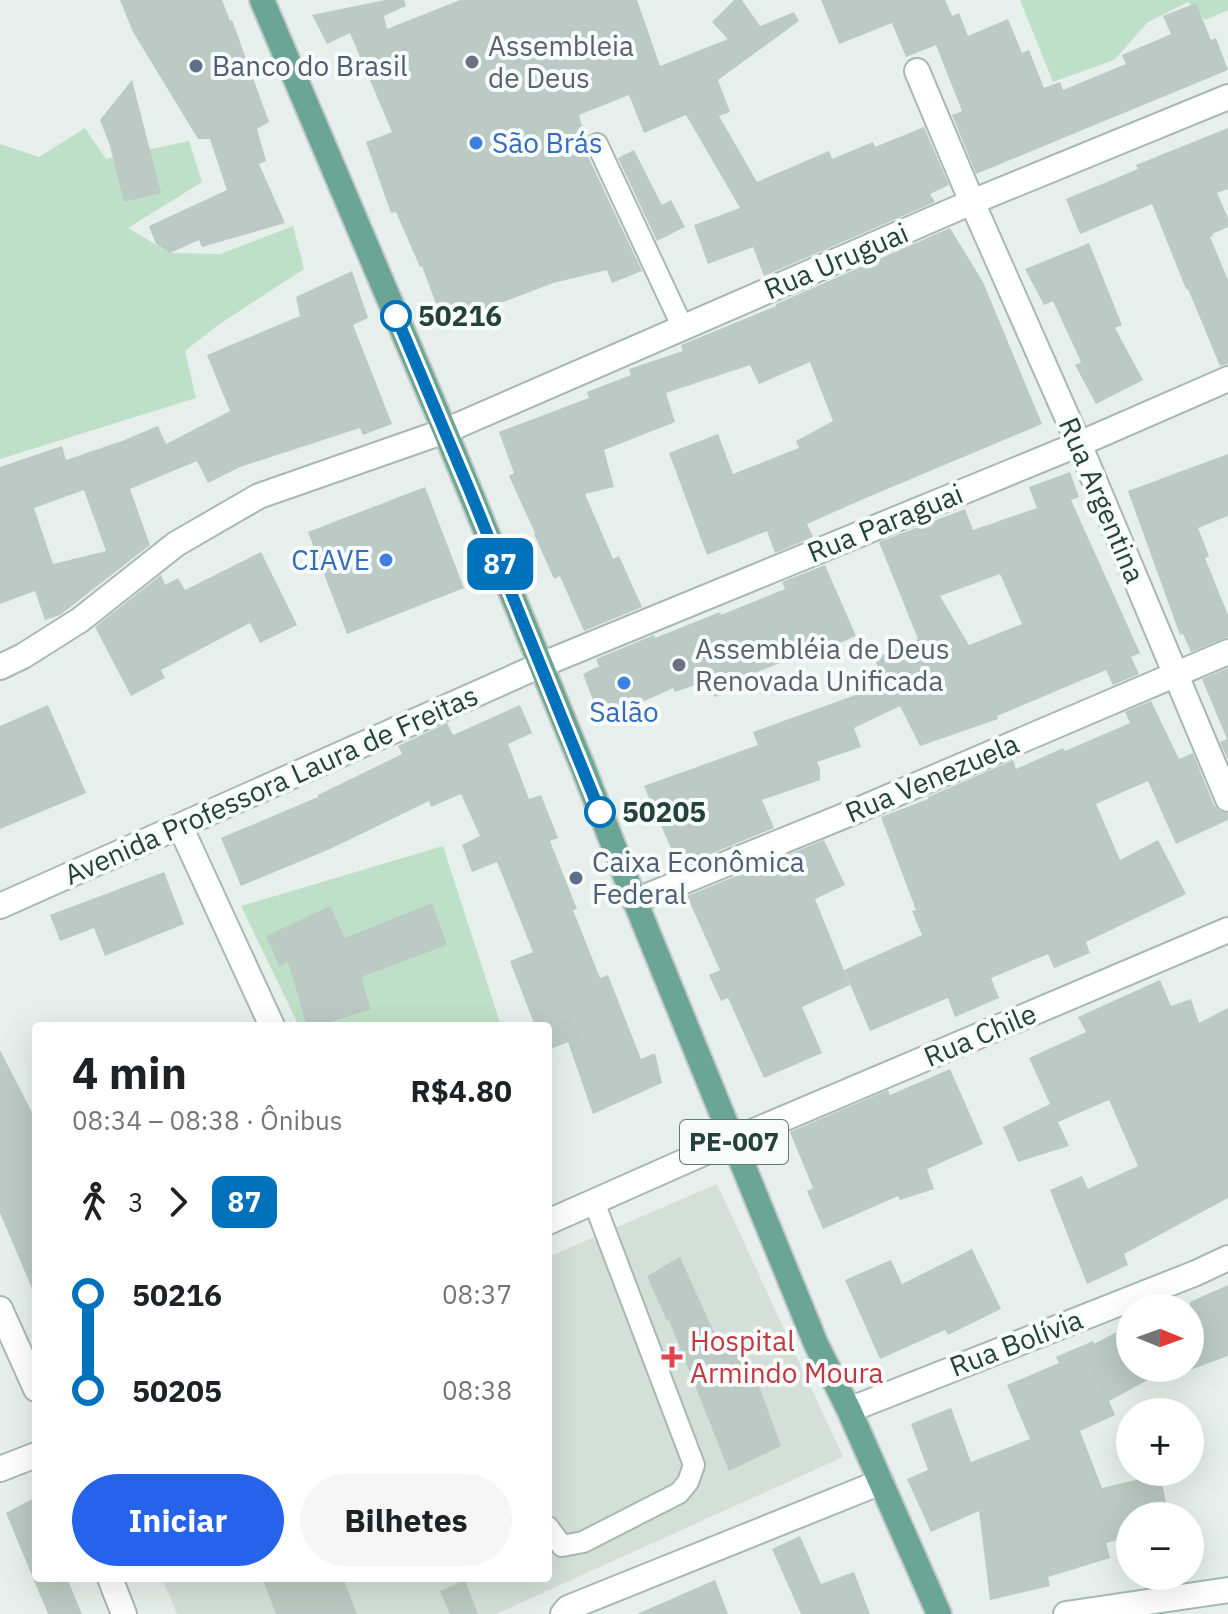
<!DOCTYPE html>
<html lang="pt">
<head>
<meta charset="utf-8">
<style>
	:root { --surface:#fff; --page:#f6f6f6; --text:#202124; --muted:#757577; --accent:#2563eb }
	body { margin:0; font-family:"IBM Plex Sans",sans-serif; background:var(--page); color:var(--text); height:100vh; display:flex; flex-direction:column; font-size:30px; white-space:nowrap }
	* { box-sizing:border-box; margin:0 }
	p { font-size:26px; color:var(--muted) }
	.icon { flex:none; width:44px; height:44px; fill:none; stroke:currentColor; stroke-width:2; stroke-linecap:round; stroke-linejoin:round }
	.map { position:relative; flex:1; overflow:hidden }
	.side { position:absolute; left:32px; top:1022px; width:520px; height:560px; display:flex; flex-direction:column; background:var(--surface); border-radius:8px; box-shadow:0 8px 32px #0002 }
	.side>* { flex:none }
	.badge { padding:0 16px; border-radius:12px; font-size:28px; line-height:52px }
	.needle { width:52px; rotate:91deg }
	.buttons { position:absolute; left:1116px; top:1294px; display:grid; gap:16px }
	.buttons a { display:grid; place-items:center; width:88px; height:88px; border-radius:50%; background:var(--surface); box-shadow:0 8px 32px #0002; font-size:40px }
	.map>.badge { position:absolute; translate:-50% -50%; box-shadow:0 0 0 4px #fff }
	.legs { display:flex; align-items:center; gap:12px; height:88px; padding:0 40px; font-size:26px }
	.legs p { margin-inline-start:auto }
	.headline { display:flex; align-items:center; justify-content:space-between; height:136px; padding:0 40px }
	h1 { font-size:44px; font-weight:800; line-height:60px }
	.cta { display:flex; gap:16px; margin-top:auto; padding:16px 40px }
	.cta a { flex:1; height:92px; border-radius:48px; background:var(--accent); color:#fff; font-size:32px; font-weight:800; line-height:92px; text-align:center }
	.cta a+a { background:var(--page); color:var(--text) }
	ul { padding:0 40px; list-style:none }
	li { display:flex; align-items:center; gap:28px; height:96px; font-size:30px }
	li i { display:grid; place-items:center; width:12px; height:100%; margin:0 10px; background:currentColor }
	li i::after { content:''; width:20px; height:20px; margin:-10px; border:6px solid; border-radius:50%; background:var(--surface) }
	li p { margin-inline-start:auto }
	li:first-child i { background:linear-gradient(#0000 50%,currentColor 0) }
	li:last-child i { background:linear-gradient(currentColor 50%,#0000 0) }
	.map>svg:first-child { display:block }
	.built { fill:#d4dfda }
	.green { fill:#bfe0c8 }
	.building { fill:#bbcac4; fill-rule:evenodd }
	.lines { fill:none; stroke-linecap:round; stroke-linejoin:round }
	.lane-casing { stroke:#a8b8b2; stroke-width:24 }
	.street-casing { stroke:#a8b8b2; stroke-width:28 }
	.secondary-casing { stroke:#a4bbb3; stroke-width:28 }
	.primary-casing { stroke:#c2cac8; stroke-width:28 }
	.lane { stroke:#fff; stroke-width:20 }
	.street { stroke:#fff; stroke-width:24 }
	.secondary { stroke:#fff; stroke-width:24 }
	.primary { stroke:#6aa596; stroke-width:24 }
	.line-1-casing { stroke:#fff; stroke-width:18 }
	.line-1 { stroke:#0072bc; stroke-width:12 }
	.worship-dot { fill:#6b7280; stroke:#f7fbf9; stroke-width:3 }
	.service-dot { fill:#5c6f8a; stroke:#f7fbf9; stroke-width:3 }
	.shop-dot { fill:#3f7fe0; stroke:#f7fbf9; stroke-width:3 }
	.stop-1-dot { fill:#fff; stroke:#0072bc; stroke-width:4 }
	.health-dot { fill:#e0444e; stroke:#f7fbf9; stroke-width:3 }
	.labels { text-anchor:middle; stroke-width:8; stroke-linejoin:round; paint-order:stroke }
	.shield { fill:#f7fbf9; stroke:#637a73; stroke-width:2 }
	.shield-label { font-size:26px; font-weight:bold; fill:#24423a }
	.worship-label { font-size:28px; fill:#5b616d; stroke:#f7fbf9; text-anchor:start }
	.service-label { font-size:28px; fill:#4e5e75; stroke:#f7fbf9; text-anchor:start }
	.shop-label { font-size:28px; fill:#366cbe; stroke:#f7fbf9; text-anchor:start }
	.street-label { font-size:28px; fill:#24423a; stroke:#f7fbf9 }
	.stop-label { font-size:28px; font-weight:bold; fill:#24423a; stroke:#f7fbf9; text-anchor:start }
	.health-label { font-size:28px; fill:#be3a42; stroke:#f7fbf9; text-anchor:start }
</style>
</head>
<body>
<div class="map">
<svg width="1228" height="1614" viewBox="0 0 1228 1614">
	<rect width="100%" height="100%" fill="#e6efeb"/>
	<path class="built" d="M717 1184 843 1457 496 1614H177L162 1578H548V1257Z"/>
	<path class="green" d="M1020 0H1228V10L1205 20 1188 2 1148 22 1114 60 1053 82Z
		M85 128 106 159 189 141 202 182 128 228 170 253 220 254 293 226 304 269 218 325 185 351 196 398 0 459V144L39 157Z
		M443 846 501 1026H299L241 906Z"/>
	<path class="building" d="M120 0H222L230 21 232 20 269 122 257 129 266 161 259 164 285 223 202 247 199 240 170 253 156 244 149 226 227 190 210 139H198L133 32Z
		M385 0H404L406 6 384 16 387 29 460 0H637L660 66 728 39 712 22 734 0H742L760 26 794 12 799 21 718 80 730 112 719 116 757 182 829 151 832 159 873 142 875 147 924 127 949 185 930 194 935 202 764 276 753 247 708 264 694 225 740 208 686 115 644 133 629 95 579 115 585 139V150L642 271 612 283 607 270 553 283 444 325 422 266 420 267 396 212 391 213 366 142 392 132 350 33 327 44 312 15Z
		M821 0H945L952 16 959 13 968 36 1008 19 1022 53 1029 50 1044 88 1060 82 1063 90 1126 64 1122 55 1171 34 1163 16 1196 3 1211 40 1216 38 1228 70 976 174 952 115 962 111 936 45 906 57 892 23 839 44Z
		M132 80 161 193 124 202 110 146 100 120Z
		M1228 128V189L1217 193 1228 218V227L1212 234 1213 236 1210 237 1228 280V364L1220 366 1188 289H1186L1152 204 1080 234 1066 199 1138 169 1136 165Z
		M634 150 662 205 671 200 685 227 657 241 618 158Z
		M950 228 983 282 1042 424 861 500 807 524 813 537 775 553 767 531 707 555 669 453 718 434 733 474 799 448 796 441 833 421 810 362 759 384 750 365 666 393 675 422 604 450 614 487 585 494 613 559 619 556 642 607 584 631 560 576 554 579 534 534 535 533 509 476 514 473 499 432 589 398 587 392 631 375 629 369 683 351 681 345 776 306V304Z
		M1089 243 1122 325 1115 328 1143 380 1096 404 1075 365 1081 362 1053 301 1044 305 1025 269Z
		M352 271 368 318 353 325 392 424 363 435 360 428 240 467 208 483 197 461 130 489 150 545 60 615 45 620 35 591 0 604V467L62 446 66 460 122 441 158 426 166 444 230 411 207 355 300 316 296 297ZM84 490 106 551 53 564 34 508Z
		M1228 454V516L1198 528 1209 556 1205 558 1228 615V637L1191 652 1183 634 1180 635 1128 491Z
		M1070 472 1079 497 1071 500 1140 653 1131 657 1139 674 1113 685 1106 670 997 716 998 719 920 746 900 706 854 728 861 747 817 762 820 769V780L762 800 774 828 679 867 644 786 758 745 753 732 886 684 874 659 918 639 879 542 965 509 973 530 1037 508 1029 487ZM1000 574 1022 624 969 645 940 596Z
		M425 487 464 588 347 634 308 532Z
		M261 552 297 625 260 643 250 623 161 670 165 678 131 696 95 627 161 575 165 585 178 578 185 590Z
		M825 565 856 636 814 654 812 650 745 677 747 683 715 697 709 680 675 692 673 688 601 721 583 674 599 666 596 659 654 635 655 638 720 612 721 615 785 589 782 582Z
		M1228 668V760L1220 742 1227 739 1202 679Z
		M1151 701 1179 759 1193 753 1214 805 1220 811 1228 814V820L1176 844 1148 781 1096 804 1120 860 1158 840 1186 894 1086 942 1090 953 1054 968 1048 954 991 978 999 998 955 1017 948 998 870 1031 844 970 922 935 912 911 916 910 881 817 928 799V797L1013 760 1016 769 1063 748 1065 751 1130 723 1125 712Z
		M48 705 86 793 0 829V726Z
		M520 705 532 733 508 744 529 799 541 795 558 838 550 841 577 909 573 910 600 978 608 975 641 1059 655 1053 662 1083 593 1114 568 1042 548 1050V1026H535L510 961 533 952 497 862 472 872 462 845 480 836 461 794 431 807 429 801 330 849 241 886 221 838 318 797V795L402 754 398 746 447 723 453 735Z
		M824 840 845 885 815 899 850 985 802 1007 822 1053 764 1078 728 998 721 1001 709 975 720 970 687 896Z
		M164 872 184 924 105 956 94 928 60 941 50 915Z
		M432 903 447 945 361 977 371 1009 318 1026H307L288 962 279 966 266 936 330 906 345 938Z
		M1160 980 1171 1006 1191 999 1199 1023 1228 1008V1198L1124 1254 1128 1265 1087 1284 1050 1190 1082 1176 1088 1189 1138 1166 1109 1100 1058 1122 1069 1146 1018 1162 1003 1127 1050 1104 1029 1058 1086 1032 1078 1017Z
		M0 1050 36 1120V1298L0 1213Z
		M950 1069 983 1144 927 1169 934 1189 900 1200 898 1196 823 1229 807 1191 813 1188 790 1132 888 1090 890 1095Z
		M972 1249 1001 1309 948 1335 945 1330 880 1359 845 1280 891 1260 902 1284Z
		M680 1257 721 1348 749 1359 781 1446 729 1471 669 1320 667 1321 647 1276Z
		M1228 1285V1356L1190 1370V1302Z
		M1130 1325V1368H1170L1109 1401 1115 1415 1080 1431 1102 1488 1160 1474 1169 1516H1130V1537L1106 1543 1110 1558 1048 1577 1050 1586 990 1600 979 1511 931 1532 907 1479 928 1470 911 1424 951 1408 971 1462 1030 1439 1007 1385 1059 1363 1056 1357 1093 1341 1094 1344Z
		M36 1497V1578H67L82 1614H48L6 1513Z
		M800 1536 821 1584 854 1572 870 1614H801L772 1549Z
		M262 1578H343L357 1614H276Z
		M465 1580 478 1614H450L440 1591Z
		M715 1580 728 1614H637Z"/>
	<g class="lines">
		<g class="lane-casing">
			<path id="lane" d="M597 144 683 328
				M548 1527 562 1546 583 1542 679 1493 688 1482 694 1465 594 1202"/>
		</g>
		<g class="street-casing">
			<path id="street" d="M917 71 972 202 1079 444 1228 799
				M0 667 23 656 80 620 176 544 259 496 445 431 972 202 1228 97
				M180 826 272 1026
				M635 901 856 811 1228 652
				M0 906 541 665 1079 444 1228 379
				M548 1222 733 1140 1228 930
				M0 1309 36 1389
				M849 1410 1196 1273 1228 1258
				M0 1469 36 1455
				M110 1578 124 1614
				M563 1614 568 1608 881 1482"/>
		</g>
		<g class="secondary-casing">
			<path id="secondary" d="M1066 1614 1228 1590"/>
		</g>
		<g class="primary-casing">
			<path id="primary" d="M262 0 445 431 582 765 635 901 816 1344 849 1410 939 1614"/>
		</g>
		<use href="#lane" class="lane"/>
		<use href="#street" class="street"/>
		<use href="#secondary" class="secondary"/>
		<use href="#primary" class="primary"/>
	</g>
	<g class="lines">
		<g class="line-1-casing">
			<path id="line-1" d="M396 316 469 489 600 812"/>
		</g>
		<use href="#line-1" class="line-1"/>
	</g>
	<g class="worship-dot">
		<circle cx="472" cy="62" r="8"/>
		<circle cx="679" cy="665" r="8"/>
	</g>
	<g class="service-dot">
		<circle cx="196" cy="66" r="8"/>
		<circle cx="576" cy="878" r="8"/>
	</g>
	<g class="shop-dot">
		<circle cx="476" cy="143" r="8"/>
		<circle cx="386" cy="560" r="8"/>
		<circle cx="624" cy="683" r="8"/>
	</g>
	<g class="stop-1-dot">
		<circle cx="396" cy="316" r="14"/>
		<circle cx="600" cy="812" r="14"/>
	</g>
	<path class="health-dot" d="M668 1345h8v8h8v8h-8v8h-8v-8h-8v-8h8z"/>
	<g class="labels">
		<rect class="shield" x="680" y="1120" width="108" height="44" rx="6"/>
		<g class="shield-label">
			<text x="734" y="1151">PE-007</text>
		</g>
		<g class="worship-label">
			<text x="488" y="56">Assembleia<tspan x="488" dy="32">de Deus</tspan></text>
			<text x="695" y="659">Assembléia de Deus<tspan x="695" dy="32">Renovada Unificada</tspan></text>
		</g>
		<g class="service-label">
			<text x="212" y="76">Banco do Brasil</text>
			<text x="592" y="872">Caixa Econômica<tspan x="592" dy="32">Federal</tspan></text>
		</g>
		<g class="shop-label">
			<text x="492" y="153">São Brás</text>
			<text x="370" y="570" text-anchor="end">CIAVE</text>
			<text x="624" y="722" text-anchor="middle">Salão</text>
		</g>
		<g class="street-label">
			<text transform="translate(836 261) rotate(-23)" y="10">Rua Uruguai</text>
			<text transform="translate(1102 500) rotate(67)" y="10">Rua Argentina</text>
			<text transform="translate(885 523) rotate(-22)" y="10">Rua Paraguai</text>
			<text transform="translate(932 778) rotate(-23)" y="10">Rua Venezuela</text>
			<text transform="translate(271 785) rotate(-24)" y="10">Avenida Professora Laura de Freitas</text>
			<text transform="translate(980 1035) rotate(-23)" y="10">Rua Chile</text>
			<text transform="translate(1016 1343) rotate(-21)" y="10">Rua Bolívia</text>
		</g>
		<g class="stop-label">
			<text x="418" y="326">50216</text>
			<text x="622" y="822">50205</text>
		</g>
		<g class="health-label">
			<text x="690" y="1351">Hospital<tspan x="690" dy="32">Armindo Moura</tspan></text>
		</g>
	</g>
</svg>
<div class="buttons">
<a><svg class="needle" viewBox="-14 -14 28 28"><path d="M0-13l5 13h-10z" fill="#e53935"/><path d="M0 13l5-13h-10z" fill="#757577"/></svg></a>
<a>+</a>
<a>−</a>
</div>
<b class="badge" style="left:500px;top:564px;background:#0072bc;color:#fff">87</b>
<section class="side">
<div class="headline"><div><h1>4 min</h1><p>08:34 – 08:38 · Ônibus</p></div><b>R$4.80</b></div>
<div class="legs"><svg class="icon" aria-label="walk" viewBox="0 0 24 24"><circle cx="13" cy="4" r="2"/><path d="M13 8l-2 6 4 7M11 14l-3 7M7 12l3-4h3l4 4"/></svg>3<svg class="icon" aria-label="forward" viewBox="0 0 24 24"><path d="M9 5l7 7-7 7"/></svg><b class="badge" style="background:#0072bc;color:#fff">87</b></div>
<ul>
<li><i style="color:#0072bc"></i><b>50216</b><p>08:37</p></li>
<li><i style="color:#0072bc"></i><b>50205</b><p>08:38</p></li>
</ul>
<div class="cta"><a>Iniciar</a><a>Bilhetes</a></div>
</section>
</div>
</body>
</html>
